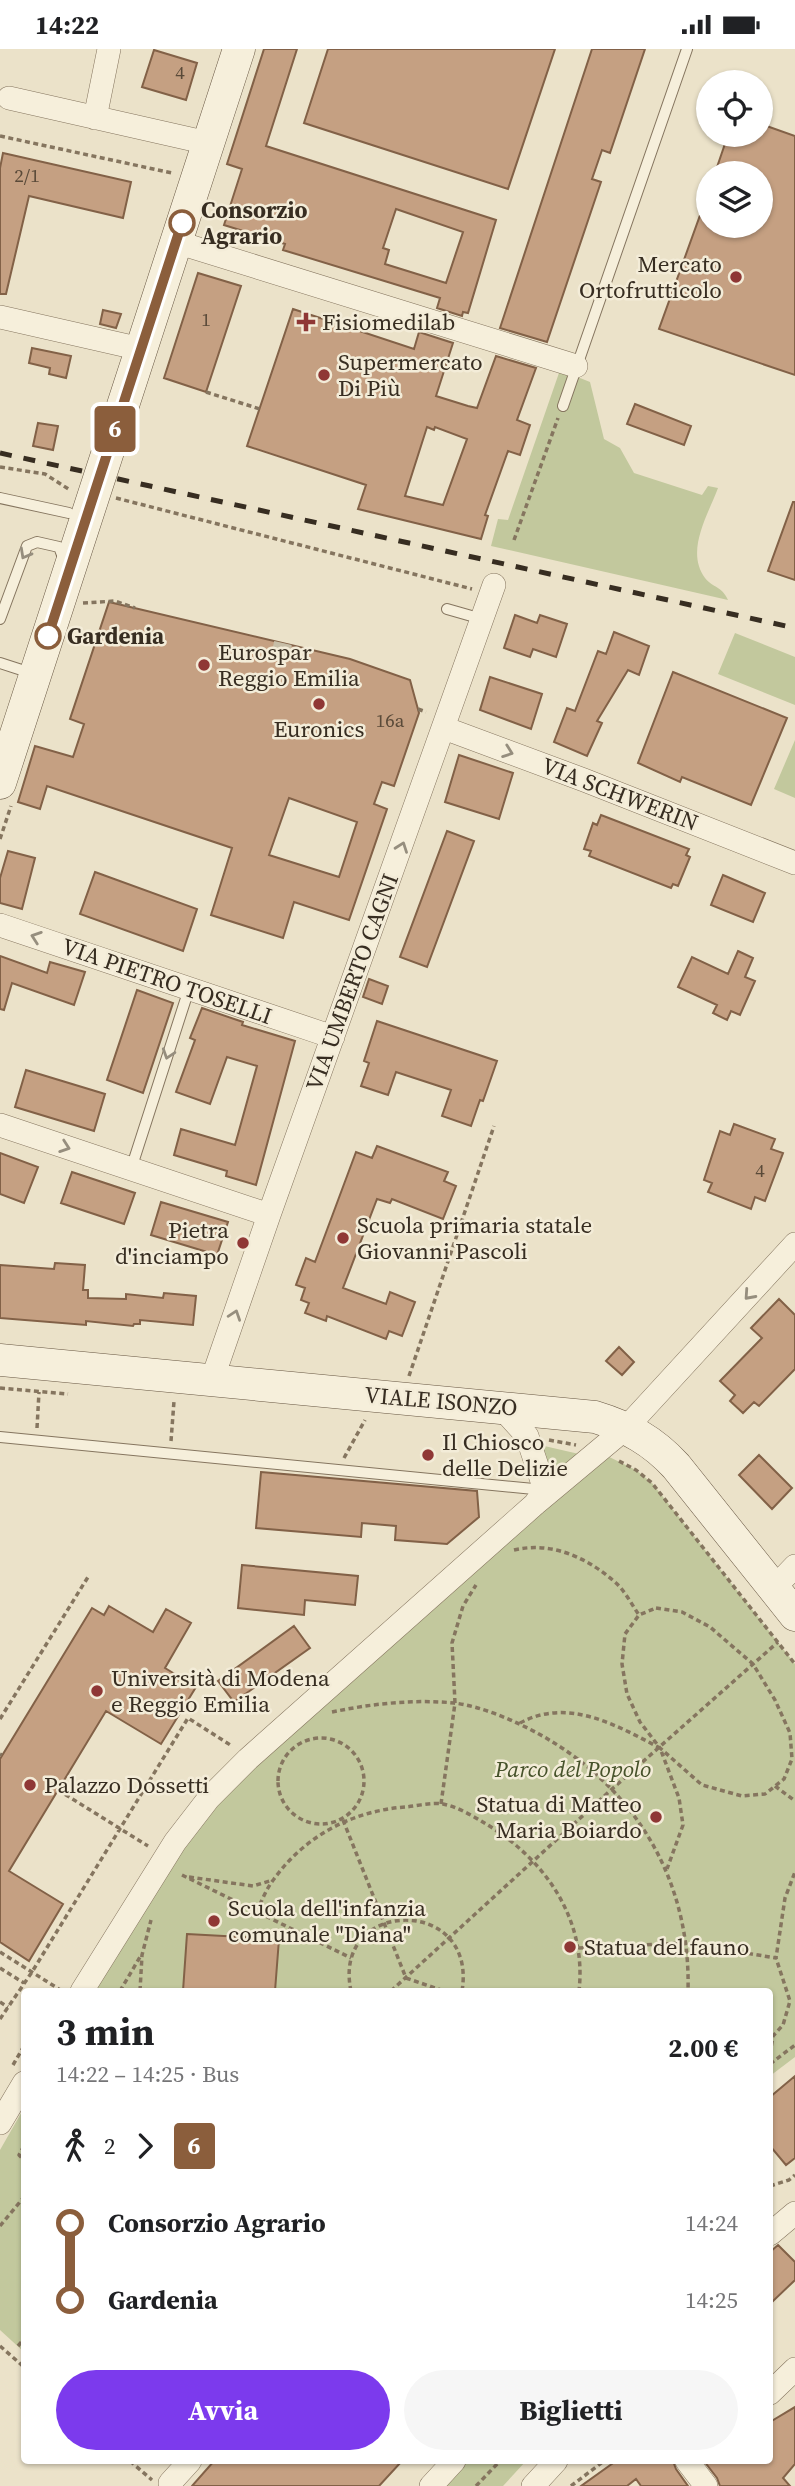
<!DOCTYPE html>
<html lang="it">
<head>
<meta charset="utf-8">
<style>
	:root { --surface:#fff; --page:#f6f6f6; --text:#202124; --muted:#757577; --accent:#7c3aed }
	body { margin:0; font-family:"Source Serif 4",serif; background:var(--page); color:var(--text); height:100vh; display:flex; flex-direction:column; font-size:26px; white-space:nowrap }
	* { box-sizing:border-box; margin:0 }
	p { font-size:23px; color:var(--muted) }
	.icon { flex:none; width:38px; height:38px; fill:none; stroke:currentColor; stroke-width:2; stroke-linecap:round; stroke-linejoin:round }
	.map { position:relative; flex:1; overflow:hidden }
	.panel { position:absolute; left:21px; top:1939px; width:752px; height:476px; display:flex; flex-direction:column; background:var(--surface); border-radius:7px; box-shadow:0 2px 5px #0004 }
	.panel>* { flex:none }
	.badge { padding:0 14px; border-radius:5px; font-size:24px; line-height:46px }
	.buttons { position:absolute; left:696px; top:21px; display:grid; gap:14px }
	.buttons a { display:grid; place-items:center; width:77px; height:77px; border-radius:50%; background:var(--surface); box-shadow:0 2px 5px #0004; font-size:35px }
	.map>.badge { position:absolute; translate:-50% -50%; box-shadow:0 0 0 4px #fff }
	.legs { display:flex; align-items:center; gap:10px; height:77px; padding:0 35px; font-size:23px }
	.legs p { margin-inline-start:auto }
	.overview { display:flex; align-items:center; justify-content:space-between; height:119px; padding:0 35px }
	h1 { font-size:38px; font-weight:700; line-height:52px }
	.primary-button { display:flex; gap:14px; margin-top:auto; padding:14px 35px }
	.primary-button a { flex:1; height:80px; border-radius:42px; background:var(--accent); color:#fff; font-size:28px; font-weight:700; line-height:80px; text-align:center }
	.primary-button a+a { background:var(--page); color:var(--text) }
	ul { padding:0 35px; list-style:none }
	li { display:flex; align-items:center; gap:24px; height:77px; font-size:26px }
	li i { display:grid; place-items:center; width:10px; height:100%; margin:0 9px; background:currentColor }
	li i::after { content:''; width:18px; height:18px; margin:-9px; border:5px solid; border-radius:50%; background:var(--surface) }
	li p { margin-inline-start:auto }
	li:first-child i { background:linear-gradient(#0000 50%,currentColor 0) }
	li:last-child i { background:linear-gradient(currentColor 50%,#0000 0) }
	.status { display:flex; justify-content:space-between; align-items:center; height:49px; padding:0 35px; background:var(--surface); direction:ltr }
	.status svg { height:19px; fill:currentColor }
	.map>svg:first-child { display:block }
	.green { fill:#c2c89d }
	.building { fill:#c5a082; stroke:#826147; stroke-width:2; fill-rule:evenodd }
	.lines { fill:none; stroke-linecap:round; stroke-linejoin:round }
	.pedestrian-tunnel { stroke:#c7bea7; stroke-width:18; stroke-dasharray:18 9; stroke-linecap:butt }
	.service-casing { stroke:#85755f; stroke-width:12 }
	.minor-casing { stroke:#85755f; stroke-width:24 }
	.secondary-casing { stroke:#675642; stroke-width:33 }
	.path { stroke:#85755f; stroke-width:3.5; stroke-dasharray:5 3.5; stroke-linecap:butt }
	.service { stroke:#f6efdb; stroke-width:10 }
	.minor { stroke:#f6efdb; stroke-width:23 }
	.secondary { stroke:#f6efdb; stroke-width:32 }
	.rail { stroke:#372d21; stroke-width:5; stroke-dasharray:12 12; stroke-linecap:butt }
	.oneway { stroke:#968e7e }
	.line-1-casing { stroke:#fff; stroke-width:16 }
	.line-1 { stroke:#8b5e3c; stroke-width:10 }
	.stop-1-dot { fill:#fff; stroke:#8b5e3c; stroke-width:3.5 }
	.poi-dot { fill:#8f3735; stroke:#f3ecd8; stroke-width:2.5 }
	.labels { text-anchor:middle; stroke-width:5; stroke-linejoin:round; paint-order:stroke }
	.number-label { font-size:19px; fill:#5a4a39 }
	.stop-label { font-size:23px; font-weight:bold; fill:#372d21; stroke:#f3ecd8; text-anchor:start }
	.poi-label { font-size:23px; fill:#372d21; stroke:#f3ecd8; text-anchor:start }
	.street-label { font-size:23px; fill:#372d21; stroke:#f3ecd8 }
	.park-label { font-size:23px; font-style:italic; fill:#46522a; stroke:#f3ecd8 }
</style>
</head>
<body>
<div class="status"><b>14:22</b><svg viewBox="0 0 49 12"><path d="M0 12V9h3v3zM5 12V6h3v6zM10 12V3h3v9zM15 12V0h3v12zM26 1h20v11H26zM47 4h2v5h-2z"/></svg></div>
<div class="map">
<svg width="795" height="2437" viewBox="0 0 795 2437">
	<rect width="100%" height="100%" fill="#ebe2c9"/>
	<path class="green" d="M560 321 590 333 604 390 620 399 634 424 702 446 708 437 718 439C708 466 685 502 705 529 713 539 722 537 728 551L491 497 498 470 508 471Z
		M735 584 795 608V656L718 625Z
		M795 691V749L774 740Z
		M540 1396 579 1405 553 1430Z
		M599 1403 636 1421 652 1434 795 1615V2008L770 2027V1942H82L209 1749Z
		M24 2059V2303L0 2281V2101Z
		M456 2412H526L503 2437H433Z"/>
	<path class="building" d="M264 0H297L266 97 496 171 468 264 463 263 462 267 437 259 440 249 283 201 285 195 224 176 242 120 227 115ZM396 160 463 183 446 234 385 215 389 201 383 199Z
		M328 0H555L508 140 304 74Z
		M592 0H645L610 104 602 101 592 130 601 133 547 293 500 279Z
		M154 1 197 14 186 51 142 38Z
		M761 75 795 87V326L659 280 707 147 709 148V177H761V124H715L728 86H761Z
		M3 104 131 133 123 169 29 147 6 245H0V119Z
		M198 224 241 237 206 343 164 329Z
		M293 260 414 300 419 283 453 294 436 347 468 357 477 359 496 307 536 319 517 371 530 376 520 406 508 402 485 466 488 467 481 490 358 460 366 436 247 397ZM427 378 434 381 435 378 467 390 443 456 405 447Z
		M103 261 121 265 116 279 100 275Z
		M32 299 71 307 66 329 49 325 50 319 29 314Z
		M635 355 691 377 684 396 627 375Z
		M38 374 58 377 53 401 33 397Z
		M793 453H795V531L768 522Z
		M109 553 350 610 410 631 419 664 394 737 382 733 374 755 387 760 349 871 294 853 283 889 211 866 232 799 47 737 40 760 18 753 35 697 73 708 84 675 70 670ZM289 749 357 773 339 828 269 806Z
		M515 566 537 574 540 566 567 575 556 608 533 600 530 608 504 599Z
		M614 583 649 597 639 626 628 621 597 672 602 674 587 707 554 693 567 659 575 662 598 602 606 605Z
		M673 623 787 669 751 756 682 728 680 733 638 714Z
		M490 628 542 645 531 680 480 661Z
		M459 706 513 724 499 770 445 753Z
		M601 766 689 800 686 806 690 808 678 837 673 835 671 839 589 807 591 802 584 800 593 774 597 776Z
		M447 782 474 792 427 918 400 908Z
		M8 802 35 809 22 860 0 854V829Z
		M95 823 197 860 183 902 80 865Z
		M723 826 765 844 753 873 711 856Z
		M738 902 753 909 745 928 755 932 740 966 731 962 727 971 713 964 717 956 678 938 692 908 728 925Z
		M0 907 47 924 50 913 85 923 74 956 12 934 4 961 0 960Z
		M369 930 388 937 382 955 363 948Z
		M137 941 173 954 143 1044 107 1031Z
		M202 959 243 973 242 976 295 992 256 1136 226 1127 227 1122 174 1106 181 1080 235 1096 257 1017 227 1008 210 1055 176 1043 195 991 190 989Z
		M377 972 497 1012 483 1052 480 1051 471 1077 442 1067 451 1041 396 1023 388 1046 361 1037 369 1014 364 1012Z
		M26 1021 105 1045 94 1082 15 1058Z
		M734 1075 775 1090 771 1100 783 1104 765 1152 755 1148 751 1160 708 1143 712 1134 704 1131 720 1082 730 1086Z
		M377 1097 448 1123 444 1132 456 1137 443 1170 392 1150 390 1154 377 1150 343 1239 386 1255 390 1243 415 1253 402 1287 389 1282 386 1290 327 1267 326 1272 305 1264 309 1254 301 1251 305 1239 296 1236 306 1209 315 1213 356 1103 372 1109Z
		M0 1104 38 1118 24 1154 0 1145Z
		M72 1123 135 1144 124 1175 61 1154Z
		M161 1153 228 1173 217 1206 151 1186Z
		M55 1214 85 1216 83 1241H88V1249L126 1250V1245L163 1249 164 1244 196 1247 193 1276 140 1271V1275H134L133 1277 86 1272V1276L0 1269V1216L54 1220Z
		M779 1250 795 1266V1320L759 1357 754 1353 743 1364 730 1352 735 1346 720 1332 762 1289 751 1279Z
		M619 1298 634 1313 622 1326 606 1312Z
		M759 1406 792 1439 772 1460 739 1426Z
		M261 1423 477 1442 479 1468 447 1495 395 1491 396 1477 362 1474 361 1488 256 1479Z
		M242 1516 358 1527 355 1556 305 1551 304 1566 238 1559Z
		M109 1557 153 1583 166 1560 191 1574 165 1619 196 1638 161 1695 106 1662 9 1822 63 1855 29 1912 0 1893V1710L92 1559 104 1566Z
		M294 1577 310 1599 234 1653 218 1632Z
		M187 1885 279 1890 275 1942H183Z
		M795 2027V2109L786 2116 770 2097V2048Z
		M778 2196 795 2213V2231L770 2255V2203Z
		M795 2358V2415L783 2429 790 2437H720L717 2429 704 2412H770V2373Z
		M214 2412H402L379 2437H192Z
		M616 2412H673L676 2420 688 2437H641L636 2430 627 2437H581Z"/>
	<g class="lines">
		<path class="pedestrian-tunnel" d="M279 611 283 594"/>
		<g class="service-casing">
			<path id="service" d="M563 357 687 0
				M0 449 69 464
				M447 560 482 570
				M0 570 27 497 37 493 59 498 64 511
				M0 614 34 625
				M131 1120 189 940
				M0 1388 544 1441"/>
		</g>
		<g class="minor-casing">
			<path id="minor" d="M9 49 208 94
				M95 69 109 0
				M176 193 576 317
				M0 268 141 300
				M444 679 584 731 795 814
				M0 876 333 988
				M0 1076 269 1166
				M212 1331 269 1166 494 536
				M500 1357 527 1387 545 1441 535 1455
				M774 1539 795 1517
				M82 1942 175 1793 209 1749 248 1710 535 1455 626 1379 795 1195
				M0 2074 24 2034
				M770 2185 795 2164
				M770 2344 795 2320
				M687 2412 706 2437
				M170 2434 190 2412
				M431 2437 454 2412
				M533 2437 556 2412"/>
		</g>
		<g class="secondary-casing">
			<path id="secondary" d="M0 734 239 0
				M0 1311 595 1368C628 1378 653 1392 676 1417L795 1566"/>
		</g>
		<path class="path" d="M0 87 172 124
			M206 343 260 360
			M0 418 45 425 70 441
			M116 449 472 540
			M514 491 558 369
			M83 554 115 552 135 559
			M418 660 426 663
			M0 790 11 757
			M409 1327 494 1077
			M0 1339 68 1345
			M37 1379 39 1343
			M549 1391 576 1396
			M171 1392 174 1352
			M344 1409 365 1371
			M619 1412 636 1421 652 1434 795 1615
			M514 1501C552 1492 588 1509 616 1534 625 1542 632 1556 639 1566
			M656 1559 682 1563 710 1578 753 1615 775 1651 790 1684 792 1710 784 1730 765 1745 742 1747 702 1736 660 1699 640 1673 627 1645 622 1615 625 1585 639 1566Z
			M332 1663C370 1655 414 1650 454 1654 481 1657 515 1672 539 1685 635 1738 691 1831 688 1942
			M0 1670 88 1528
			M520 1674C568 1648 616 1676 660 1699L679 1749 683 1776 667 1820
			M278 1732a43 43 0 1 1 86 0a43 43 0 1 1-86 0Z
			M0 1705 2 1706
			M775 1737 795 1752
			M58 1741 148 1797
			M441 1755 455 1654 452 1594 463 1557 476 1536
			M343 1771 406 1929 444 1942
			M182 1826 351 1909
			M189 1828 253 1837 273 1831
			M256 1863C262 1852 266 1840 274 1830 305 1787 352 1762 405 1758 417 1757 432 1753 443 1755 458 1758 473 1767 486 1775 546 1811 587 1871 579 1942
			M579 1899 685 1894 776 1909 785 1849 795 1823
			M0 1903 62 1942
			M0 1919 24 1934
			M120 1942 140 1908
			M140 1942 142 1906 151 1871
			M351 1942C331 1849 478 1846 462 1942
			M391 1942 612 1740 778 1593
			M0 1953 8 1958
			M0 1970 32 1923 188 1669 232 1697
			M770 2005 773 1987 783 1976 790 1952 776 1909
			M770 2015 795 1996
			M13 2016 24 1997
			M24 2097 19 2106 24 2111
			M770 2137 789 2131 795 2126
			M0 2177 24 2148
			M0 2297 24 2318
			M18 2297 24 2290
			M130 2412 152 2431
			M476 2437 500 2412
			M571 2437 604 2412"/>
		<use href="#service" class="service"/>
		<use href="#minor" class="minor"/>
		<use href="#secondary" class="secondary"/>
		<path class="rail" d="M0 404 795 579"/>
	</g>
	<defs><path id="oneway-chevron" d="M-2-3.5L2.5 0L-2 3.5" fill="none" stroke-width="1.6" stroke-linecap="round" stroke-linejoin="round" transform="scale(1.75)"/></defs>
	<g class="oneway">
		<use href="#oneway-chevron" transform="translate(25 505) rotate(119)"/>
		<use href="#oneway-chevron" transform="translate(508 703) rotate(20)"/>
		<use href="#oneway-chevron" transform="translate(402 798) rotate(-70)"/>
		<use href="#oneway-chevron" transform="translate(36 888) rotate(-161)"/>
		<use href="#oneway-chevron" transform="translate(168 1005) rotate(108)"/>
		<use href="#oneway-chevron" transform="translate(65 1098) rotate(19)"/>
		<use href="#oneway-chevron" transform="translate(749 1246) rotate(132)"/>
		<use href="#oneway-chevron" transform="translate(235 1266) rotate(-71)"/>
	</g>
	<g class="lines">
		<g class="line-1-casing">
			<path id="line-1" d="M48 587 182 174"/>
		</g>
		<use href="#line-1" class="line-1"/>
	</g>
	<g class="stop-1-dot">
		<circle cx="182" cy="174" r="12"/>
		<circle cx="48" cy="587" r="12"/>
	</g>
	<g class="poi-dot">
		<circle cx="736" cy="228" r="7"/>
		<path d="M302.5 262.5h7v7h7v7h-7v7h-7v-7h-7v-7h7z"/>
		<circle cx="324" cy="326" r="7"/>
		<circle cx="204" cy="616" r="7"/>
		<circle cx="319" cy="655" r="7"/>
		<circle cx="343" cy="1189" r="7"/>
		<circle cx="243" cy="1194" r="7"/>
		<circle cx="428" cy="1406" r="7"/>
		<circle cx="97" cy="1642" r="7"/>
		<circle cx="30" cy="1736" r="7"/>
		<circle cx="656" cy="1768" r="7"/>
		<circle cx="214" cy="1872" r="7"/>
		<circle cx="570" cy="1898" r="7"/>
	</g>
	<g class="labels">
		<g class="number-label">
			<text x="180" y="30">4</text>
			<text x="27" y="133">2/1</text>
			<text x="206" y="277">1</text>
			<text x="390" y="678">16a</text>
			<text x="760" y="1128">4</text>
		</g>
		<g class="stop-label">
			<text x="201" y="169">Consorzio<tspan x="201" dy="26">Agrario</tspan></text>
			<text x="67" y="595">Gardenia</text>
		</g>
		<g class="poi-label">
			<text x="722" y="223" text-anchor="end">Mercato<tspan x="722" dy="26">Ortofrutticolo</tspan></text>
			<text x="322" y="281">Fisiomedilab</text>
			<text x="338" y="321">Supermercato<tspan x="338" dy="26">Di Più</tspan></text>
			<text x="218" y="611">Eurospar<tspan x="218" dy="26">Reggio Emilia</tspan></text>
			<text x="319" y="688" text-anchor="middle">Euronics</text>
			<text x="357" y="1184">Scuola primaria statale<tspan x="357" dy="26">Giovanni Pascoli</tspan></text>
			<text x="229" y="1189" text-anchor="end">Pietra<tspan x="229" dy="26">d'inciampo</tspan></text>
			<text x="442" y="1401">Il Chiosco<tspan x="442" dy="26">delle Delizie</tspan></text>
			<text x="111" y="1637">Università di Modena<tspan x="111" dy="26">e Reggio Emilia</tspan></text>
			<text x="44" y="1744">Palazzo Dossetti</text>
			<text x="642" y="1763" text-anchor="end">Statua di Matteo<tspan x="642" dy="26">Maria Boiardo</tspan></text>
			<text x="228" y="1867">Scuola dell'infanzia<tspan x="228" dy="26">comunale "Diana"</tspan></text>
			<text x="584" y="1906">Statua del fauno</text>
		</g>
		<g class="street-label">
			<text transform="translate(620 745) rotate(21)" y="8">VIA SCHWERIN</text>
			<text transform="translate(167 932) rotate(19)" y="8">VIA PIETRO TOSELLI</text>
			<text transform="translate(352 933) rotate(-70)" y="8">VIA UMBERTO CAGNI</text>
			<text transform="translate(441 1352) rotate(5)" y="8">VIALE ISONZO</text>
		</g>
		<g class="park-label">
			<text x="573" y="1728">Parco del Popolo</text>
		</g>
	</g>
</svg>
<div class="buttons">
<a><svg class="icon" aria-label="locate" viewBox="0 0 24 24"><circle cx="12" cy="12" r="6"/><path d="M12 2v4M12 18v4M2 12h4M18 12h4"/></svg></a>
<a><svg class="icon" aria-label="layers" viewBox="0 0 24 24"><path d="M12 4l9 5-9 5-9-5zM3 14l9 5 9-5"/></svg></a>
</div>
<b class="badge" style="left:115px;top:380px;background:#8b5e3c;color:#fff">6</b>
<section class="panel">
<div class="overview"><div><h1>3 min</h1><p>14:22 – 14:25 · Bus</p></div><b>2.00 €</b></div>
<div class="legs"><svg class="icon" aria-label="walk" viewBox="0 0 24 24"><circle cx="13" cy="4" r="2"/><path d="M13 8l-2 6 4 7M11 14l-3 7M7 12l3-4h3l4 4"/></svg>2<svg class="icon" aria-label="forward" viewBox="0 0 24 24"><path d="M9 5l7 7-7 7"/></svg><b class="badge" style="background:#8b5e3c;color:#fff">6</b></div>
<ul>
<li><i style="color:#8b5e3c"></i><b>Consorzio Agrario</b><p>14:24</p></li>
<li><i style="color:#8b5e3c"></i><b>Gardenia</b><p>14:25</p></li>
</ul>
<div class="primary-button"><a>Avvia</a><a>Biglietti</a></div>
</section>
</div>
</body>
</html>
